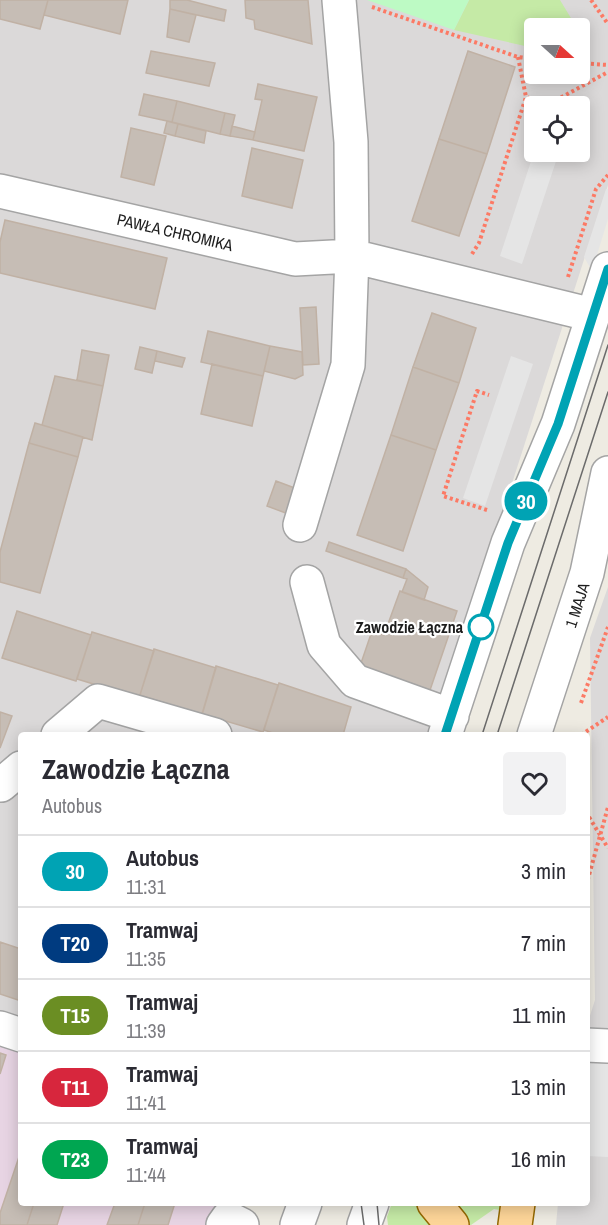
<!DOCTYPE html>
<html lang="pl">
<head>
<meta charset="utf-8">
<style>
	:root { --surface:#fff; --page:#f2f2f3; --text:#2b2b33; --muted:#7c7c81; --line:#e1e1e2 }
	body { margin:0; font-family:"Archivo Narrow",sans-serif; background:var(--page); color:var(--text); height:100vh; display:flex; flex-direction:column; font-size:22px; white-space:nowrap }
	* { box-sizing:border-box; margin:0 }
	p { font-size:20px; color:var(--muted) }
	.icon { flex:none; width:33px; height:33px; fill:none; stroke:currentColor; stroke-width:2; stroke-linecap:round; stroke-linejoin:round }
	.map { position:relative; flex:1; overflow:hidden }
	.sheet { position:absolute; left:18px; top:732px; width:572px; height:474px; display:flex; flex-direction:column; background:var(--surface); border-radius:6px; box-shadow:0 3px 15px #0003 }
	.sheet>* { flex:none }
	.badge { padding:0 12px; border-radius:20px; font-size:21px; line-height:39px }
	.needle { width:39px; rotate:111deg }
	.tools { position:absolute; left:524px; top:18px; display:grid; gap:12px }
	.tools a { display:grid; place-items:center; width:66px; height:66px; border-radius:6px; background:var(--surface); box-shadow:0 3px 15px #0003; font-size:30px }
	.map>.badge { position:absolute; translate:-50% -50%; box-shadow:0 0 0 3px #fff }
	.round { display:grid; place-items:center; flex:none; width:63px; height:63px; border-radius:6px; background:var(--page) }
	.headline { display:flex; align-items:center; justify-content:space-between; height:102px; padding:0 24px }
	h1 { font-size:28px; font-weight:800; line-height:45px }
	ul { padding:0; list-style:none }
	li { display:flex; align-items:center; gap:18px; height:72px; padding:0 24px; border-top:2px solid var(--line) }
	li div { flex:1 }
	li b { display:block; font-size:22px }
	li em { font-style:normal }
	li .badge { min-width:66px; font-weight:700; text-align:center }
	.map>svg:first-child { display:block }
	.residential { fill:#dbd9d9; fill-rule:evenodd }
	.industrial { fill:#e7d4e3 }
	.grass { fill:#c5eaa6 }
	.park { fill:#bdfac4 }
	.parking { fill:#e5e5e5 }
	.building { fill:#c6bdb5; stroke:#c0b1a4; stroke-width:1.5 }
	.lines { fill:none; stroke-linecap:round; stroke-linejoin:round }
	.minor-casing { stroke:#a4a4a4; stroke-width:36 }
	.major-casing { stroke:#956900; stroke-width:36 }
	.path { stroke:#fc7a65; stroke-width:4; stroke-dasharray:3 3; stroke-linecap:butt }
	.minor { stroke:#fff; stroke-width:33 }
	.major { stroke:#fdd598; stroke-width:33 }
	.tram { stroke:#6b6b6b; stroke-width:1.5 }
	.line-casing { stroke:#fff; stroke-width:14 }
	.line { stroke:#00a3b4; stroke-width:9 }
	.stop-dot { fill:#fff; stroke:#00a3b4; stroke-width:3 }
	.labels { text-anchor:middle; stroke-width:4.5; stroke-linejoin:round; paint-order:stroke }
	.street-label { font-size:16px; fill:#1d1d1d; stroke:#fff }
	.stop-label { font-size:16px; font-weight:bold; fill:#1d1d1d; stroke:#fff; text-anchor:end }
</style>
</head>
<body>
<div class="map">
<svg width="608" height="1225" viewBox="0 0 608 1225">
	<rect width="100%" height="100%" fill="#eeebe2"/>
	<path class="residential" d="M0 0H608V185L431 735H21V1049L0 1042ZM534 28H579V74H534ZM534 106H579V152H534Z
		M608 587V1225H556L558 1203H586V1028L595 1000 590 638Z"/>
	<path class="industrial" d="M0 1042 21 1049V1203H239L232 1225H0Z"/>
	<path class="grass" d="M469 0H560L577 28H534V48L454 30Z
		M392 1203H419L437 1225H388L387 1217Z
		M451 1203H507L505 1211 494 1209 471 1225H467Z"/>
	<path class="park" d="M367 0H469L454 30Z"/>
	<path class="parking" d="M534 152H559L522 264 500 256Z
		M606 189H608V219L592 271 584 257Z
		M511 356 533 364 485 506 463 498Z
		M587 1059 608 1060V1157L587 1156Z"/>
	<path class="building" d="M0 0H48L40 29 0 19Z
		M48 0H128L120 34 44 15Z
		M170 0H187L226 10 224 21 170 9Z
		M245 0H308L312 44 255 29 254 20 246 18Z
		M170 9 196 15 189 42 167 37Z
		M151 51 215 63 209 86 146 73Z
		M468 51 515 67 487 154 439 139Z
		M258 84 317 97 304 151 253 140 262 100 255 99Z
		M144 94 177 101 172 122 139 115Z
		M177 101 225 113 220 134 172 122Z
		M225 113 235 115 230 136 220 134Z
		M167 121 178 124 175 136 164 133Z
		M178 124 206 131 204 143 175 136Z
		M232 126 255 132 253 140 230 136Z
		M131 128 166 136 154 185 121 177Z
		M439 139 487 154 459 236 412 221Z
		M252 148 303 160 292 208 242 196Z
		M5 220 167 258 155 309 0 273V242Z
		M316 307 319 364 303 365 300 308Z
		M432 313 476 328 459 383 413 367Z
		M208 331 270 346 263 376 201 362Z
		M270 346 302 352 303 375 295 379 264 371Z
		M140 347 157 351 152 373 135 369Z
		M82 350 109 355 103 386 77 380Z
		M157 351 185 358 182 367 155 361Z
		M212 364 263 376 252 426 201 414Z
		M413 367 459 383 436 450 391 435Z
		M55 376 103 386 92 440 42 425Z
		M35 423 83 437 78 457 29 443Z
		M391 435 436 450 403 551 357 535Z
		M29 443 78 457 40 593 0 582V552Z
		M276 481 300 490 291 515 267 506Z
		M329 542 406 569 403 578 326 551Z
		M406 569 428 587 424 600 402 592 407 579 403 578Z
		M400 591 457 611 429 693 359 669 372 631 384 635Z
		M17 611 91 635 76 681 2 658Z
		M92 632 154 651 139 698 77 679Z
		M154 649 216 668 202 715 140 695Z
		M216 666 278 685 263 732 202 714Z
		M279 683 351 707 343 735H279L264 730Z
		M0 712 12 716 0 748Z
		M0 942 21 949V1001L0 994Z
		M0 1053 6 1055 0 1074Z
		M21 1151V1203H34L27 1225H0V1213Z
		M34 1203H64L57 1225H27Z
		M115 1203H145L138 1225H107Z
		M145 1203H175L168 1225H138Z"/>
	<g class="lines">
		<g class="minor-casing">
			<path id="minor" d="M0 191 295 259 352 256 593 315
				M300 525 348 365 352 256 351 142 339 0
				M307 582 324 645 355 681 452 716
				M58 735 98 701 215 735
				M445 735 508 543 558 424 608 269
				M534 735 587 573 608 473
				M1 785 21 768
				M0 1028 21 1035
				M586 1045 608 1046
				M223 1225 228 1218 242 1225
				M297 1225 305 1203
				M364 1225 372 1203"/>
		</g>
		<g class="major-casing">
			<path id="major" d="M434 1203 452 1225
				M515 1225 518 1203"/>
		</g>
		<path class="path" d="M591 0 608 24
			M372 7 518 57 534 59
			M518 57 526 97
			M579 63 608 65
			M472 254 479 243 526 97 549 104 608 72
			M568 277 596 189 608 175
			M487 510 443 496 477 391 489 395
			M581 703 608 627
			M581 735 608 717
			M586 812 608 848
			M586 886 608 807
			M586 1003 588 1014"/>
		<use href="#minor" class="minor"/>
		<use href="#major" class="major"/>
		<path class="tram" d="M482 735 608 345
			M497 735 608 392
			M361 1203 364 1225
			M377 1203 379 1225"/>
	</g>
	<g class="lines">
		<g class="line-casing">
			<path id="line" d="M445 735 508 543 558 424 608 269"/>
		</g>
		<use href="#line" class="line"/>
	</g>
	<circle class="stop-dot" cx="481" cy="627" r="12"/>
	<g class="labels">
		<g class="street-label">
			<text transform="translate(175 232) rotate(13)" y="6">PAWŁA CHROMIKA</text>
			<text transform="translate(577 605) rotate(-72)" y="6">1 MAJA</text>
		</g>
		<g class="stop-label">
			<text x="463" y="633">Zawodzie Łączna</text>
		</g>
	</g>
</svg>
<div class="tools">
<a><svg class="needle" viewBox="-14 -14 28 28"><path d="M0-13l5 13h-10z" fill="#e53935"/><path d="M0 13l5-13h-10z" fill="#7c7c81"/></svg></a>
<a><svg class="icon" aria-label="locate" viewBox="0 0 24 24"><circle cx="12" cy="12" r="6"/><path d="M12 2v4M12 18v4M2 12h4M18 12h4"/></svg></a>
</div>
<b class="badge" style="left:526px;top:501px;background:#00a3b4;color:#fff">30</b>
<section class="sheet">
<div class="headline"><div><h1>Zawodzie Łączna</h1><p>Autobus</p></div><a class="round"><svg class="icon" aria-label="heart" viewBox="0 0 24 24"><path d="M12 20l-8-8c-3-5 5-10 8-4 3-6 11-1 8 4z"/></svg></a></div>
<ul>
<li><span class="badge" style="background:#00a3b4;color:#fff">30</span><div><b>Autobus</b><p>11:31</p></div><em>3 min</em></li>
<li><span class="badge" style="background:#003b80;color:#fff">T20</span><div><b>Tramwaj</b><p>11:35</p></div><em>7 min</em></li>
<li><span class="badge" style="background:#6b8e23;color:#fff">T15</span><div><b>Tramwaj</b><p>11:39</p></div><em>11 min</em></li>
<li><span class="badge" style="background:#d7263d;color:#fff">T11</span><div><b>Tramwaj</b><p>11:41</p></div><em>13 min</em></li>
<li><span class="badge" style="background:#00a651;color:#fff">T23</span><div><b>Tramwaj</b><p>11:44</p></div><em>16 min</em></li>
</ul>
</section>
</div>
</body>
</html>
